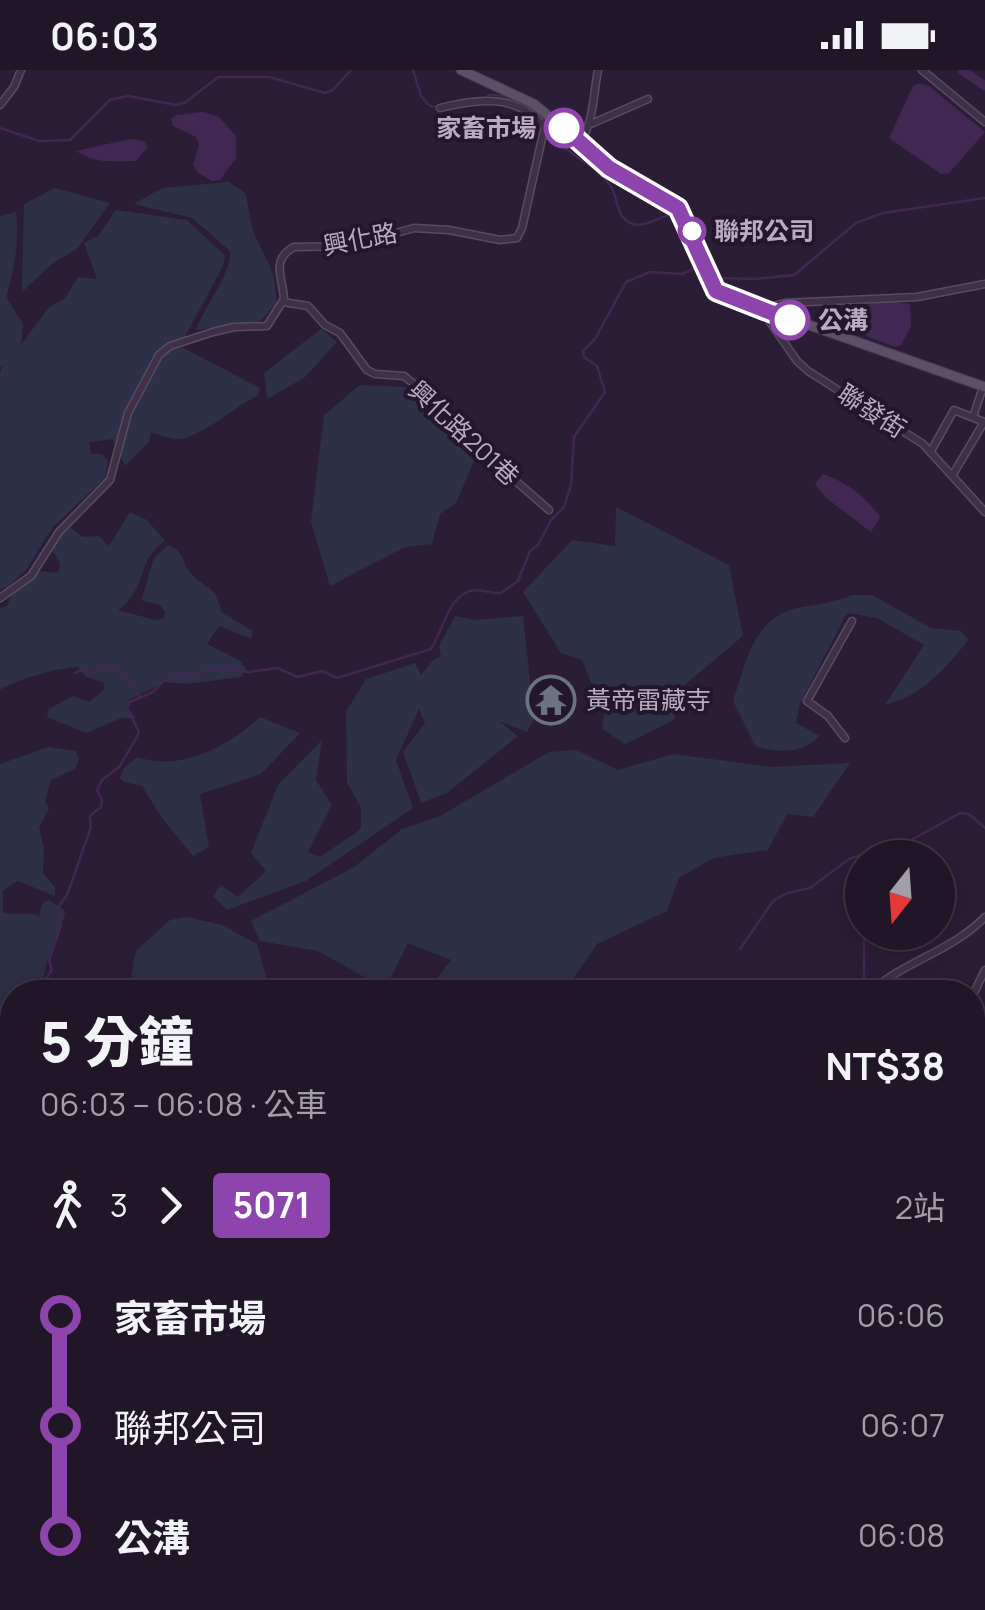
<!DOCTYPE html>
<html lang="zh-TW">
<head>
<meta charset="utf-8">
<style>
	:root { --surface:#211628; --page:#291f30; --text:#f1f3f6; --muted:#a29fa8; --line:#3e3545 }
	body { margin:0; font-family:Manrope,"Noto Sans TC",sans-serif; background:var(--page); color:var(--text); height:100vh; display:flex; flex-direction:column; font-size:38px; white-space:nowrap }
	* { box-sizing:border-box; margin:0 }
	p { font-size:32px; color:var(--muted) }
	.icon { flex:none; width:55px; height:55px; fill:none; stroke:currentColor; stroke-width:2; stroke-linecap:round; stroke-linejoin:round }
	.map { position:relative; flex:1; overflow:hidden }
	.sheet { position:absolute; left:0px; top:910px; width:985px; height:630px; display:flex; flex-direction:column; background:var(--surface); border-radius:40px 40px 0 0; box-shadow:0 5px 25px #0003,0 0 0 2px var(--line) }
	.sheet>* { flex:none }
	.badge { padding:0 20px; border-radius:8px; font-size:35px; line-height:65px }
	.needle { width:65px; rotate:197deg }
	.buttons { position:absolute; left:845px; top:770px; display:grid; gap:20px }
	.buttons a { display:grid; place-items:center; width:110px; height:110px; border-radius:50%; background:var(--surface); box-shadow:0 5px 25px #0003,0 0 0 2px var(--line); font-size:50px }
	.map>.badge { position:absolute; translate:-50% -50%; box-shadow:0 0 0 5px #fff }
	.legs { display:flex; align-items:center; gap:15px; height:110px; padding:0 40px; font-size:32px }
	.legs p { margin-inline-start:auto }
	.summary { display:flex; align-items:center; justify-content:space-between; height:170px; padding:0 40px }
	h1 { font-size:55px; font-weight:800; line-height:75px }
	ul { padding:0 40px; list-style:none }
	li { display:flex; align-items:center; gap:35px; height:110px; font-size:38px }
	li i { display:grid; place-items:center; width:15px; height:100%; margin:0 12px; background:currentColor }
	li i::after { content:''; width:25px; height:25px; margin:-12px; border:8px solid; border-radius:50%; background:var(--surface) }
	li p { margin-inline-start:auto }
	li:first-child i { background:linear-gradient(#0000 50%,currentColor 0) }
	li:last-child i { background:linear-gradient(currentColor 50%,#0000 0) }
	.status { display:flex; justify-content:space-between; align-items:center; height:70px; padding:0 50px; background:var(--surface); direction:ltr }
	.status svg { height:28px; fill:currentColor }
	.map>svg:first-child { display:block }
	.green { fill:#2d3046 }
	.water { fill:#422753 }
	.lines { fill:none; stroke-linecap:round; stroke-linejoin:round }
	.stream { stroke:#422753; stroke-width:2.5 }
	.river { stroke:#422753; stroke-width:9 }
	.minor-casing { stroke:#594b62; stroke-width:9 }
	.major-casing { stroke:#45374d; stroke-width:11 }
	.minor { stroke:#3e3147; stroke-width:6 }
	.major { stroke:#5e4e67; stroke-width:9 }
	.line-1-casing { stroke:#fff; stroke-width:22 }
	.line-1 { stroke:#8e44ad; stroke-width:15 }
	.stop-1-dot { fill:#fff; stroke:#8e44ad; stroke-width:5 }
	.labels { text-anchor:middle; stroke-width:8; stroke-linejoin:round; paint-order:stroke }
	.stop-label { font-size:25px; font-weight:bold; fill:#bbaac4; stroke:#23172b; text-anchor:start }
	.street-label { font-size:25px; fill:#bbaac4; stroke:#23172b }
	.poi-label { font-size:25px; fill:#bbaac4; stroke:#23172b; text-anchor:start }
</style>
</head>
<body>
<div class="status"><b>06:03</b><svg viewBox="0 0 49 12"><path d="M0 12V9h3v3zM5 12V6h3v6zM10 12V3h3v9zM15 12V0h3v12zM26 1h20v11H26zM47 4h2v5h-2z"/></svg></div>
<div class="map">
<svg width="985" height="1540" viewBox="0 0 985 1540">
	<rect width="100%" height="100%" fill="#2c1d36"/>
	<path class="green" d="M229 112 246 124C248 135 249 146 252 157 261 186 278 197 276 234L260 251 196 260C205 235 232 203 230 181L192 148 134 134 162 118Z
		M55 118 110 133 77 179 53 193 22 222 24 134Z
		M116 140 187 150 225 186 223 196 180 276 260 318 257 326C235 336 199 370 176 369 168 369 158 364 151 362L149 372 125 396 113 369 89 372 91 384H102L108 390 105 408 52 458 26 500 8 516 0 519V303L3 295 0 297V146L16 142C19 171 15 199 6 227L23 254 21 275 49 237 65 228 78 207 97 209 84 173 98 166Z
		M321 259 337 272 304 308 267 329 264 303Z
		M360 315 405 317 474 391 456 433 440 444 432 474 405 477 330 516 311 452 324 345Z
		M616 437 729 495 743 566 681 618 674 650 625 674 602 659 604 645 582 590 561 583 523 522 572 470 615 476Z
		M130 442 147 450 165 471C136 490 149 517 118 540L155 550 163 549 165 542 160 535 143 531 142 528 154 488 168 475C186 483 180 489 189 501 202 519 217 513 221 542L253 561 251 569 219 556 207 574 241 591 246 599 241 607 185 614 166 612 130 629 127 638 136 648H121L86 663 47 647 49 639 73 626 89 632 105 619 103 612 86 607 78 597C62 596 12 611 0 620V538L7 536 12 524 39 501 58 503 60 494 52 479 69 456 83 467 99 466 109 476Z
		M852 525H872L931 558 961 561 968 570C946 599 921 626 885 635L924 575 877 548 847 543 800 633 796 653 820 666C799 685 782 682 756 677L733 631C746 594 752 548 798 538 817 534 834 533 852 525Z
		M455 546 476 550 523 546 534 649 527 662 499 651 518 666 447 723 421 733 403 682 425 653 419 639 396 690 413 738 306 811 227 840 213 826 221 815 238 827 266 801 251 783 278 715 322 670 316 710 332 735 308 782 320 787 361 759V738L347 712 346 642 366 609 415 593 421 605 434 589 441 587 439 576Z
		M260 647 300 663 261 704 200 724 209 777 193 786 162 748 142 716 124 712 120 708 123 699 137 687C181 702 229 676 260 647Z
		M48 677 76 681 79 690 75 699 51 710 45 731 49 739 39 758 44 777 43 803 55 817V826L18 811 3 820V842C14 847 27 840 39 846L42 834 49 830 64 840 65 845 47 891 41 922H12V1278L0 1272V694Z
		M576 680 618 700 673 684 772 697 850 693 813 747 787 744 768 780 713 788 679 808 667 841 597 874 567 918 557 922H426L451 890 408 873 385 919 318 881 260 871 251 851 354 797 402 759 440 746 549 682Z
		M187 847 222 855 257 874 267 909 286 922H128L136 881 170 850Z
		M979 940V964L985 987V1540H731L740 1528H972V1187L976 1178 973 1171 972 1109 976 1093 972 1065V941Z
		M0 1425 12 1454V1528H28L29 1532 34 1528H423L424 1540H0Z
		M605 1528H707L697 1540H621Z"/>
	<path class="water" d="M919 13 929 16 985 62 949 103 941 104 889 68 913 16Z
		M203 42 219 47 236 66V88L220 110 212 111 197 102 193 94 199 75 196 67 173 56 171 49 176 45Z
		M130 69 144 71 148 77 136 91C114 91 95 94 76 81Z
		M879 230 910 234 911 256 901 275 895 277 866 266 862 255 865 236Z
		M823 404C848 413 864 425 880 447L871 462 825 427 815 414Z"/>
	<g class="lines">
		<path class="stream" d="M413 0 421 26 430 36 437 37
			M488 25C510 24 537 37 550 55 552 59 553 65 556 69 571 87 597 96 610 115 619 128 615 148 633 154 648 158 662 143 677 145L700 196 705 198
			M0 58 39 71 70 70 110 30 128 26 176 35 186 32 218 7H269L325 23 333 20 351 0
			M712 202 721 208 755 209 794 205 856 153 883 143 985 128
			M75 603 84 599 91 605 99 595C120 600 131 607 139 627
			M879 788 960 743 969 744 985 758
			M740 879 773 831 787 823 810 818 849 789 866 783H885
			M37 922 52 900 49 890 61 855 59 836 68 823 91 757 90 746 101 737 102 730 97 720 102 710 119 697 137 667 139 662 127 638 130 632 153 622 166 608 225 598 249 602 277 598 298 607 322 601 337 608 431 579C443 561 449 521 476 520 485 520 492 524 501 523L518 511 530 481 538 475 551 450 564 437 571 415 574 367 605 322 597 296 584 287 583 281 595 269 626 212 650 202 682 204 700 196
			M861 922 864 907V862
			M0 944 12 930
			M109 1534 114 1528"/>
		<path class="river" d="M962 0 985 16"/>
		<g class="minor-casing">
			<path id="minor" d="M922 0 985 52
				M0 35 14 17 21 0
				M440 38C476 29 518 23 544 57
				M591 54 648 29
				M580 73C594 51 593 26 598 0
				M985 214 917 227 785 233 761 239 797 291 808 301 923 374 985 442
				M283 232 308 236 325 255 340 263 367 300 375 304 404 306 414 314 448 352 549 440
				M973 347 983 317
				M931 381 954 340 984 352 952 406
				M0 528 31 506 59 462 110 410 128 343 159 285 170 276 213 262 234 257 267 256 284 229C283 208 270 190 294 177L349 176 414 158 449 160 500 170 517 168 522 158 547 46
				M845 668 828 646 807 631 852 551
				M870 922C905 891 952 881 985 847
				M972 927 985 900
				M0 1282 12 1290
				M579 1536 584 1540
				M720 1540 729 1528"/>
		</g>
		<g class="major-casing">
			<path id="major" d="M461 0 534 34 609 97 679 138 704 188 713 215 721 224 985 317"/>
		</g>
		<use href="#minor" class="minor"/>
		<use href="#major" class="major"/>
	</g>
	<g class="lines">
		<g class="line-1-casing">
			<path id="line-1" d="M564 58 609 98 678 138 716 221 790 250"/>
		</g>
		<use href="#line-1" class="line-1"/>
	</g>
	<defs>
		<g id="temple-ring" transform="scale(2.5)"><circle r="9.5" fill="#23172b" stroke="#6b7280" stroke-width="1.5"/><path d="M0-6L5-2H3V0L6.5 2.5H4V6H1.5V3h-3V6H-4V2.5H-6.5L-3 0V-2H-5Z" fill="#6b7280"/></g>
	</defs>
	<g fill-rule="evenodd">
		<use href="#temple-ring" x="551" y="630"/>
	</g>
	<g class="stop-1-dot">
		<circle cx="564" cy="58" r="18"/>
		<circle cx="692" cy="161" r="12"/>
		<circle cx="790" cy="250" r="18"/>
	</g>
	<g class="labels">
		<g class="stop-label">
			<text x="536" y="67" text-anchor="end">家畜市場</text>
			<text x="714" y="170">聯邦公司</text>
			<text x="818" y="259">公溝</text>
		</g>
		<g class="street-label">
			<text transform="translate(360 169) rotate(-11)" y="9">興化路</text>
			<text transform="translate(872 341) rotate(33)" y="9">聯發街</text>
			<text transform="translate(464 363) rotate(43)" y="9">興化路201巷</text>
		</g>
		<g class="poi-label">
			<text x="586" y="639">黃帝雷藏寺</text>
		</g>
	</g>
</svg>
<div class="buttons">
<a><svg class="needle" viewBox="-14 -14 28 28"><path d="M0-13l5 13h-10z" fill="#e53935"/><path d="M0 13l5-13h-10z" fill="#a29fa8"/></svg></a>
</div>
<section class="sheet">
<div class="summary"><div><h1>5 分鐘</h1><p>06:03 – 06:08 · 公車</p></div><b>NT$38</b></div>
<div class="legs"><svg class="icon" aria-label="walk" viewBox="0 0 24 24"><circle cx="13" cy="4" r="2"/><path d="M13 8l-2 6 4 7M11 14l-3 7M7 12l3-4h3l4 4"/></svg>3<svg class="icon" aria-label="forward" viewBox="0 0 24 24"><path d="M9 5l7 7-7 7"/></svg><b class="badge" style="background:#8e44ad;color:#fff">5071</b><p>2站</p></div>
<ul>
<li><i style="color:#8e44ad"></i><b>家畜市場</b><p>06:06</p></li>
<li><i style="color:#8e44ad"></i><span>聯邦公司</span><p>06:07</p></li>
<li><i style="color:#8e44ad"></i><b>公溝</b><p>06:08</p></li>
</ul>
</section>
</div>
</body>
</html>
